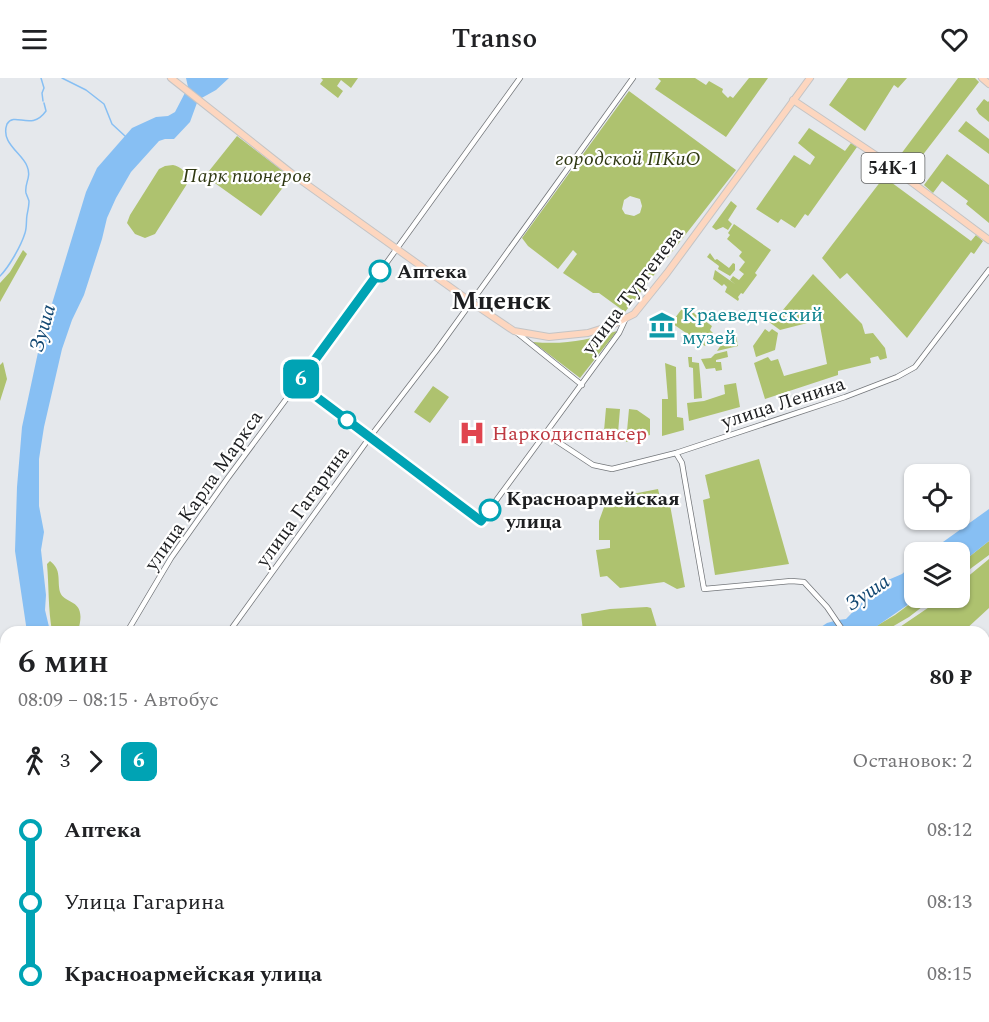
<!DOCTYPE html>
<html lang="ru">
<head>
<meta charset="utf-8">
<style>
	:root { --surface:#fff; --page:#f2f2f2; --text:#202124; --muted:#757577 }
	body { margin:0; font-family:Spectral,serif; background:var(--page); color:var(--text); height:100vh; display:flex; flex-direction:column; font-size:22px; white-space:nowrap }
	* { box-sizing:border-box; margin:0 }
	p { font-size:20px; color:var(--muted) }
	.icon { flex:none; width:33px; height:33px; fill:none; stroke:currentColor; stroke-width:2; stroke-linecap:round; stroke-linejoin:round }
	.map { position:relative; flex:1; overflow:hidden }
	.details { position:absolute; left:0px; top:548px; width:990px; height:398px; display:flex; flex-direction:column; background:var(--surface); border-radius:18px 18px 0 0; box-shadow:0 2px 4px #0004 }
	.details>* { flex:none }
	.badge { padding:0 12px; border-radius:9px; font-size:21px; line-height:39px }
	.fabs { position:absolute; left:904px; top:386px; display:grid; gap:12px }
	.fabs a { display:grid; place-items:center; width:66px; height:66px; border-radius:12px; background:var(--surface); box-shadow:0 2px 4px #0004; font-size:30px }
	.map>.badge { position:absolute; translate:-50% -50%; box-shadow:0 0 0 3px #fff }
	.legs { display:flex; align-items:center; gap:9px; height:66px; padding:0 18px; font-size:20px }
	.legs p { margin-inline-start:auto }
	.summary { display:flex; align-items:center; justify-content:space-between; height:102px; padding:0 18px }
	h1 { font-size:33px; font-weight:600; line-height:45px }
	ul { padding:0 18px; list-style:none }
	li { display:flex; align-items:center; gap:21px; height:72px; font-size:22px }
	li i { display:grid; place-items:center; width:9px; height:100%; margin:0 8px; background:currentColor }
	li i::after { content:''; width:15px; height:15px; margin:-8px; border:4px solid; border-radius:50%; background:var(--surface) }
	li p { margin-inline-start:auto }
	li:first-child i { background:linear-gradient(#0000 50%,currentColor 0) }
	li:last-child i { background:linear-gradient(currentColor 50%,#0000 0) }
	header { display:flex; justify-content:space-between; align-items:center; height:78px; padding:0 18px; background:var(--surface); font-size:27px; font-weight:600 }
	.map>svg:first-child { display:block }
	.green { fill:#aec26f; fill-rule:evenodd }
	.water { fill:#87bff3 }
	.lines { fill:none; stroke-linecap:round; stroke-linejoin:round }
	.stream { stroke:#87bff3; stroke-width:1.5 }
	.secondary-casing { stroke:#73767a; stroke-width:6 }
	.primary-casing { stroke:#c4c4c5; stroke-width:8 }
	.secondary { stroke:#fff; stroke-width:4.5 }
	.primary { stroke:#fdd6bf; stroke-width:6 }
	.line-1-casing { stroke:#fff; stroke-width:14 }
	.line-1 { stroke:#00a3b4; stroke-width:9 }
	.stop-1-dot { fill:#fff; stroke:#00a3b4; stroke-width:3 }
	.labels { text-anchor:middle; stroke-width:4.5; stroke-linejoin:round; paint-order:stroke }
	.shield { fill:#fff; stroke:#616263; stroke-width:1.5 }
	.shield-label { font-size:18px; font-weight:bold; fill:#1d1e20 }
	.park-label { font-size:20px; font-style:italic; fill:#2f3812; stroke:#fff }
	.stop-label { font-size:20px; font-weight:bold; fill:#1d1e20; stroke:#fff; text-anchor:start }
	.street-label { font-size:20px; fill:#1d1e20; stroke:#fff }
	.culture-label { font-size:20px; fill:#0d838f; stroke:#fff; text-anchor:start }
	.health-label { font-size:20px; fill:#be3a42; stroke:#fff; text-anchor:start }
	.water-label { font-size:21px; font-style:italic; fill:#134872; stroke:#fff }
	.district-label { font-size:26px; font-weight:bold; fill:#1d1e20; stroke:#fff }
</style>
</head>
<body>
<header><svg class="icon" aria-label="menu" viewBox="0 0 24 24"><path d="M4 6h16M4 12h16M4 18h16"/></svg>Transo<svg class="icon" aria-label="heart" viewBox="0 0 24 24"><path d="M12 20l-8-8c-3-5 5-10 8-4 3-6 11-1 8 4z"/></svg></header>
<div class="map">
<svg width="989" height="944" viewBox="0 0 989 944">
	<rect width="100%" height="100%" fill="#e5e8ec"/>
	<path class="green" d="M321 0H358L351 10 341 2 337 8 343 13 338 20 320 6 323 2Z
		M658 0H695L706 7 709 3 723 11 722 14 728 20 730 18 733 20 749 0H768L726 59 655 11 661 3Z
		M848 0H907L898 10 894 7 865 53 829 27Z
		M958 0H975L979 4 915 87 910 83 903 91 895 84Z
		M629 13 736 92 625 234 599 215H593L563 195 577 176 573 172 558 191 528 168 522 160ZM630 118 640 121 642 128 640 135 634 138 625 136 622 131 624 122Z
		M984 21 988 24 989 23V44L979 36 976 31Z
		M966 43 989 61V76L958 53Z
		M809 50 845 73 851 65 857 69 808 138 805 136 795 150 781 141 778 145 756 131 794 77 810 87 815 79 798 65Z
		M237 58 291 99 261 138 205 98Z
		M947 76 989 107V145L966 126 968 123 942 103 933 115 924 107Z
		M173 87C182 89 190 96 187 106L155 156 145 160 135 156 127 145 130 137 159 91 165 88Z
		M884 99 971 163 976 157 983 163 974 176 971 174 907 260 847 195 840 201 822 180Z
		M731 123 737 128 728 142 732 146 728 152 723 149 716 152 712 149Z
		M734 146 771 172 755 195 757 197 743 216 741 215 738 219 739 221 738 223 725 214 727 209 724 206 722 208 713 201 715 192 735 206 730 202 733 198 739 202 744 196 739 192 745 184 739 178 742 174 727 161 730 157 728 155Z
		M23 172 27 176 0 224V205L10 194Z
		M710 175 715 182 717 181 729 190 733 185 735 186V192L730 198 718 191 719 188 707 179Z
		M813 196 862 246 865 256 873 255 885 270 887 280 880 282 878 278 870 280 871 285 838 293V297L765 321 754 285 768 279 771 283 778 281 784 298 827 286 819 242 780 252 769 244 774 238 777 239Z
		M684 228 712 248 710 252 713 255 705 268 673 246 672 244Z
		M765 251 769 254 772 251 778 255 775 272 756 279 753 268Z
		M617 253 580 300 533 264C565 267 587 262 617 253Z
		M730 253 736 257 738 268 717 273Z
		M727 273 728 279 716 282V284H721L722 292 716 293 715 290 706 291 701 281 711 280 715 276Z
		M688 279H692V284L699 285 702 320 694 321 693 290 689 289Z
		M3 284 7 301 0 323V287Z
		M665 285 676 289 677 339 683 340 684 352 662 358V321H668Z
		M736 305 740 329 689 343 687 325 704 323 725 316 724 307Z
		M433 308 449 319 430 345 414 334Z
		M606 330 620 331 618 355 604 353Z
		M629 331 637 332 650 341V357L626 364Z
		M759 381 789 486 715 497 703 422 710 420 705 397Z
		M658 411 662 428 670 427 685 509 677 511 664 504 620 510 607 498 600 499 596 472 610 470V462H599V443L607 421Z
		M989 463V477L966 494 960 503V486Z
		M989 481V530L964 553H894L944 519H960V505Z
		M50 483C62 492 57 502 60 514 65 528 88 519 78 553H52C48 531 49 509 47 486Z
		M919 519H935L909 539 885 553 866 554 895 537Z
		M647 529 651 530 658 553H583L581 536 610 531Z
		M0 814 6 821V877L0 871Z
		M51 939H99L101 944H54Z
		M663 939H728L727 944H686Z"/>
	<path class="water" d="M186 0H229L216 12 198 22 190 44 174 61H165L159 63 131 94 116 120 107 140 102 161 84 217 72 242 62 271 44 349 39 381V428L44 454 41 472 46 517 45 532 50 553 27 554 15 473 17 409 22 349 40 265 86 114 97 90 132 50 156 39 168 38 175 34 188 9Z
		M989 431V463L960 486V474H929Z
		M915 484V519H919L877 548 866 553H847L838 542 846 541 872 514 888 502 902 496Z
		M834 543 841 553H815L827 545Z"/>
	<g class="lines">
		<path class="stream" d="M41 0 44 10 42 15 43 23
			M62 0 86 12 104 26 112 46 125 58
			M0 198C9 189 21 168 25 155 27 149 26 143 27 137 28 132 29 128 29 123 28 120 27 118 26 115 24 105 32 100 27 88 22 75 0 65 7 46 15 33 31 54 46 33L44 25
			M723 944 725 939"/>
		<g class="secondary-casing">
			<path id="secondary" d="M516 254 582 307
				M298 305 481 443 619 255 625 242
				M546 356 593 387 612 391 676 375 845 319 897 299 915 289 989 192
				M676 375 682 385 684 397 704 511 791 503 804 504 827 529 844 554
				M127 554 171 480 227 401 364 216 520 0
				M229 554 370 359 436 273 633 0
				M0 678 6 676
				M984 730 989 737
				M0 781 6 789
				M984 923 989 920
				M211 939 219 944
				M947 944 956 939"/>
		</g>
		<g class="primary-casing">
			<path id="primary" d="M171 0 295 98 471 224 514 253 549 259 588 255 610 248 634 236 667 195 810 0
				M982 0 989 6
				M793 22 874 76 989 162"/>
		</g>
		<use href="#secondary" class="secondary"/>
		<use href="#primary" class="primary"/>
	</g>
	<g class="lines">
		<g class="line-1-casing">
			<path id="line-1" d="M380 193 298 305 481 443 490 432"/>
		</g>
		<use href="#line-1" class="line-1"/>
	</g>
	<defs>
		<g id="museum-bare" transform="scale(2.07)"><path d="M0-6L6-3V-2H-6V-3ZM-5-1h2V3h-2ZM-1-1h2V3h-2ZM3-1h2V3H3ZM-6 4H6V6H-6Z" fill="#0f9aa8" stroke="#fff" stroke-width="2.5" paint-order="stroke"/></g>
		<g id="hospital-bare" transform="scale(2.07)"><path d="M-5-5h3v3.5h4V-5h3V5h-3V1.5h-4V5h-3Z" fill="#e0444e" stroke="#fff" stroke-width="2.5" paint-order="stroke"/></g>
	</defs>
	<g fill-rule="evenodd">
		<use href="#museum-bare" x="662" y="247"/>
		<use href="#hospital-bare" x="472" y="355"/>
	</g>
	<g class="stop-1-dot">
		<circle cx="380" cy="193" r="10"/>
		<circle cx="347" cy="342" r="8"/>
		<circle cx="490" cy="432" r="10"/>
	</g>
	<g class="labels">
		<rect class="shield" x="861.5" y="75" width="63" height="30" rx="4.5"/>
		<g class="shield-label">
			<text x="893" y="96">54К-1</text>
		</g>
		<g class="park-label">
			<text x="628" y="87">городской ПКиО</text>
			<text x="247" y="104">Парк пионеров</text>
		</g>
		<g class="stop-label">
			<text x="397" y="200">Аптека</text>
			<text x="506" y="427">Красноармейская<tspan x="506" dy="23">улица</tspan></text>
		</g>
		<g class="street-label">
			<text transform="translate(632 212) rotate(-53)" y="7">улица Тургенева</text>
			<text transform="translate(783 324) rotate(-18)" y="7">улица Ленина</text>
			<text transform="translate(203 412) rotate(-55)" y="7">улица Карла Маркса</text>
			<text transform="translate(302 428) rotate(-54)" y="7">улица Гагарина</text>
		</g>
		<g class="culture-label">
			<text x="682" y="243">Краеведческий<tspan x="682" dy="23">музей</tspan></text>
		</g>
		<g class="health-label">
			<text x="492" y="362">Наркодиспансер</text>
		</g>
		<g class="water-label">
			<text transform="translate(42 250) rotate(-74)" y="7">Зуша</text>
			<text transform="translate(867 514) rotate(-34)" y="7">Зуша</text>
		</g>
		<g class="district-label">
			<text x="501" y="231">Мценск</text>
		</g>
	</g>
</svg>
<div class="fabs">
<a><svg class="icon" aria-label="locate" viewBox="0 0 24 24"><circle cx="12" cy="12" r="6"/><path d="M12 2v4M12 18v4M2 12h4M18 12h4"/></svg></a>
<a><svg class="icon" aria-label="layers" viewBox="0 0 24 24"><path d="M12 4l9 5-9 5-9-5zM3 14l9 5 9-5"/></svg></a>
</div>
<b class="badge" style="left:301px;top:301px;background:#00a3b4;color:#fff">6</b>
<section class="details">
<div class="summary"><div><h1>6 мин</h1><p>08:09 – 08:15 · Автобус</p></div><b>80 ₽</b></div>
<div class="legs"><svg class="icon" aria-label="walk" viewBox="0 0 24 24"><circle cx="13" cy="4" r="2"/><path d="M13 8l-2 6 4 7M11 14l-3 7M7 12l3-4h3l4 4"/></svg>3<svg class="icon" aria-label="forward" viewBox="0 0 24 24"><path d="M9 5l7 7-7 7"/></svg><b class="badge" style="background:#00a3b4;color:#fff">6</b><p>Остановок: 2</p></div>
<ul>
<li><i style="color:#00a3b4"></i><b>Аптека</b><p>08:12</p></li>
<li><i style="color:#00a3b4"></i><span>Улица Гагарина</span><p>08:13</p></li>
<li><i style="color:#00a3b4"></i><b>Красноармейская улица</b><p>08:15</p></li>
</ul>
</section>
</div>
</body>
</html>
